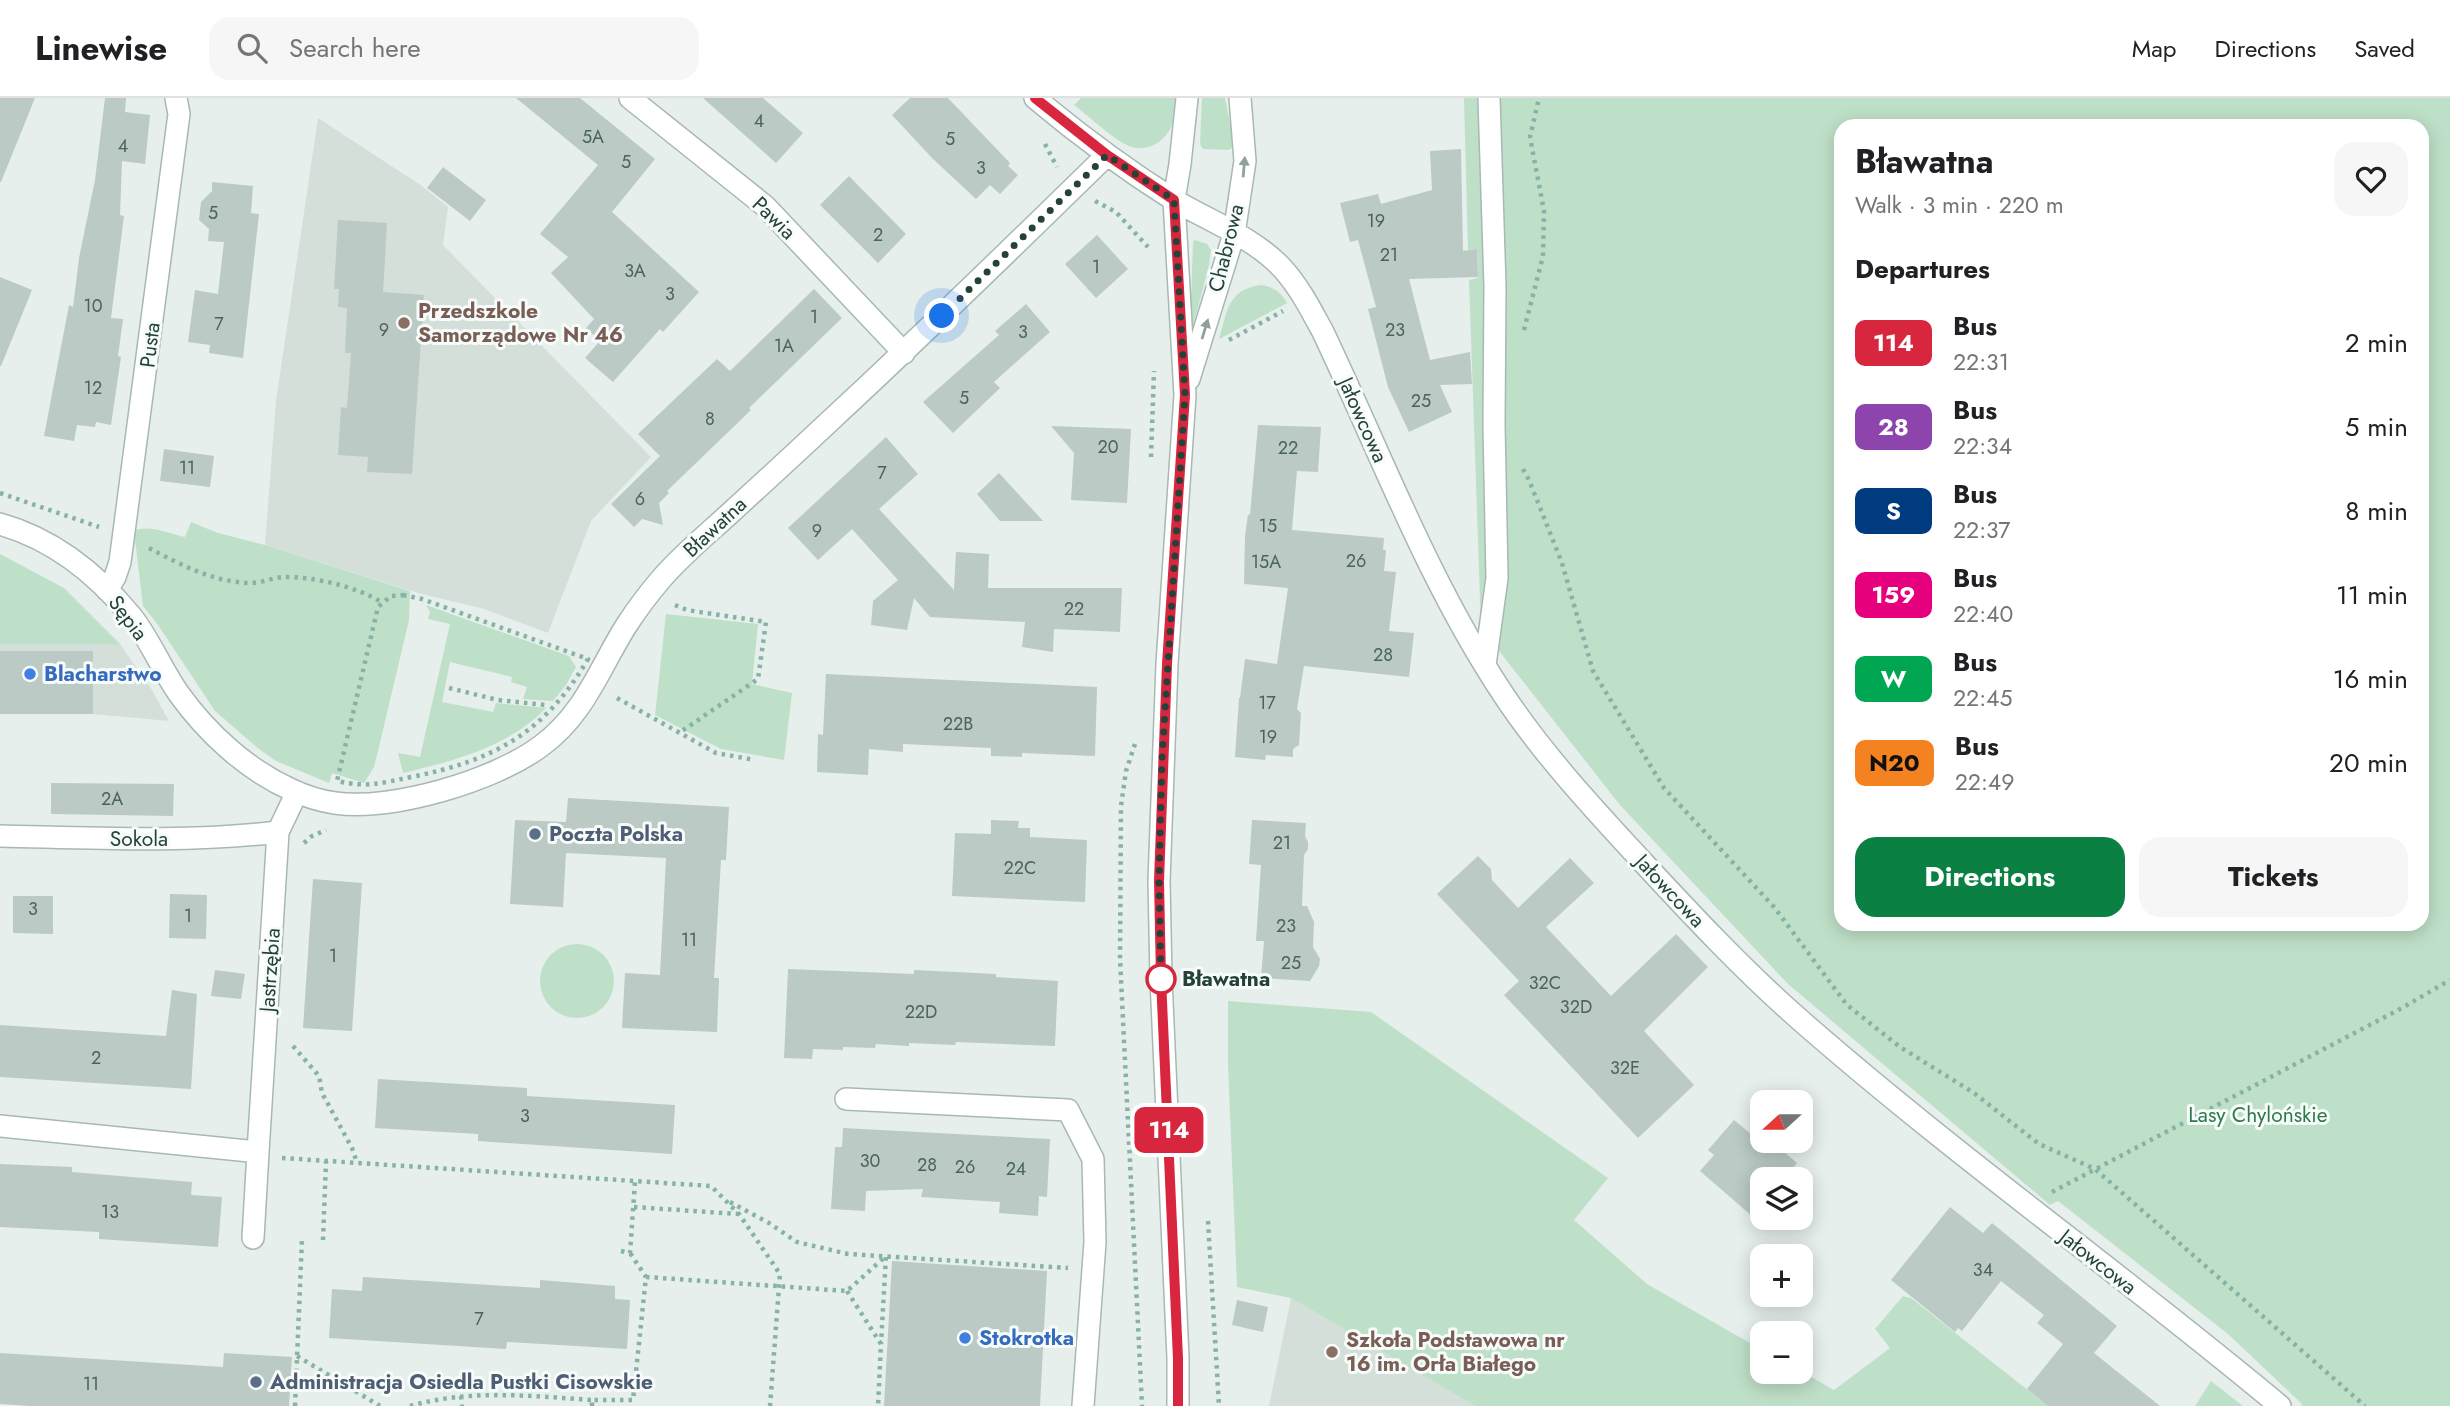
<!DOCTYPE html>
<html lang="en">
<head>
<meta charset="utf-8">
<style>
	:root { --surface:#fff; --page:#f6f6f6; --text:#202124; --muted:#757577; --line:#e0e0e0; --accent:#0b8043 }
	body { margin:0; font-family:Jost,sans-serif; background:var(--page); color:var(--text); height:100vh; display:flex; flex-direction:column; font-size:26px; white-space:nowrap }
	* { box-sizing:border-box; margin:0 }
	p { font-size:23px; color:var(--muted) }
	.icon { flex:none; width:38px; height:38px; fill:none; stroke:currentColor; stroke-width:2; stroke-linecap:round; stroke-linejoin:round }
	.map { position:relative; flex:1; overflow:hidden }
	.side { position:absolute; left:1834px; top:21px; width:595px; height:812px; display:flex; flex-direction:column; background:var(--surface); border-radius:21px; box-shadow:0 4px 18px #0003 }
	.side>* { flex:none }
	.badge { padding:0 14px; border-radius:10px; font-size:24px; line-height:46px }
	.needle { width:46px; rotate:249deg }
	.controls { position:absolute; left:1750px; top:992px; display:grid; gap:14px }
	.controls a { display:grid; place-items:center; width:63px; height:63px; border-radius:14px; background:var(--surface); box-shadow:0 4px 18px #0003; font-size:35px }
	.you { position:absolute; width:35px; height:35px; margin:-18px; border:5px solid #fff; border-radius:50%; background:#1a73e8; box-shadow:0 0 0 10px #1a73e833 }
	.map>.badge { position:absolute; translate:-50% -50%; box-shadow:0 0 0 4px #fff }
	h2 { padding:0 21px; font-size:26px; line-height:63px }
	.round { display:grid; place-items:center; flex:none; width:74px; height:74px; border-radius:21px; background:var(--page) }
	.summary { display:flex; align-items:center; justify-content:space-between; height:119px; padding:0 21px }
	h1 { font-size:33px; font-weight:700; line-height:52px }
	.cta { display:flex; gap:14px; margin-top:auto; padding:14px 21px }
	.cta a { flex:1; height:80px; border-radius:21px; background:var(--accent); color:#fff; font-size:28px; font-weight:700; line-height:80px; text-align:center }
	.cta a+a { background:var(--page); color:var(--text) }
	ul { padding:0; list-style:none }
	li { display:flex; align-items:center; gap:21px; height:84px; padding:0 21px }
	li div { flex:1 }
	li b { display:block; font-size:26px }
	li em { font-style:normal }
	li .badge { min-width:77px; font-weight:700; text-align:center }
	header { display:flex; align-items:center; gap:42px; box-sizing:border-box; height:98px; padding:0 35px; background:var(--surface); border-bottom:2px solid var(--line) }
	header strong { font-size:33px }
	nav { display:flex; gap:38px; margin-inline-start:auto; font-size:24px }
	.search { width:490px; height:63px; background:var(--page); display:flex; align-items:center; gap:18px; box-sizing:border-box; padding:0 24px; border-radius:21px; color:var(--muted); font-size:26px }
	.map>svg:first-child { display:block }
	.built { fill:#d4dfda }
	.green { fill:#bfe0c8; fill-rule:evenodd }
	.building { fill:#bbcac4 }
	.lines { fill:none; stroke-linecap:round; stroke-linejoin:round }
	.minor-casing { stroke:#a8b8b2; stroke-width:24 }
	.path { stroke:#86b3a5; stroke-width:4.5; stroke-dasharray:3.5 5; stroke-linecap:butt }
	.minor { stroke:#fff; stroke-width:21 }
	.oneway { fill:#92a09c }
	.line-casing { stroke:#fff; stroke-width:16 }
	.line { stroke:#d7263d; stroke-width:10 }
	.walk { stroke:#24423a; stroke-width:7; stroke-dasharray:0 12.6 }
	.education-dot { fill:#8d6e63; stroke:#f7fbf9; stroke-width:2.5 }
	.shop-dot { fill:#3f7fe0; stroke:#f7fbf9; stroke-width:2.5 }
	.service-dot { fill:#5c6f8a; stroke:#f7fbf9; stroke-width:2.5 }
	.stop-dot { fill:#fff; stroke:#d7263d; stroke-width:3.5 }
	.labels { text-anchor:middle; stroke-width:6; stroke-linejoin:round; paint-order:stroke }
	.number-label { font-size:18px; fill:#4a645c }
	.street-label { font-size:21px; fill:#24423a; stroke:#f7fbf9 }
	.education-label { font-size:21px; font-weight:bold; fill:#785e54; stroke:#f7fbf9; text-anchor:start }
	.shop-label { font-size:21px; font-weight:bold; fill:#366cbe; stroke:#f7fbf9; text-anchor:start }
	.service-label { font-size:21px; font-weight:bold; fill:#4e5e75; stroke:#f7fbf9; text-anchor:start }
	.stop-label { font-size:21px; font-weight:bold; fill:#24423a; stroke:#f7fbf9; text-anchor:start }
	.park-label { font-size:21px; fill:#2d7a4b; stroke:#f7fbf9 }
</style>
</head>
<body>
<header>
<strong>Linewise</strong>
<div class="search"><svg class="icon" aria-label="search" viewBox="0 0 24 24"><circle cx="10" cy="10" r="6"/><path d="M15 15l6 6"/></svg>Search here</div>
<nav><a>Map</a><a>Directions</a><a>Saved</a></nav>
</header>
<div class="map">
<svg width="2450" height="1308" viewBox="0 0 2450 1308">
	<rect width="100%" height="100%" fill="#e6efeb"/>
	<path class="built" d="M318 20 422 88 448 109 443 147 651 359 591 423 548 535 484 511 422 496 265 447 276 303Z
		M0 546H120L152 592 169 623 93 616H0Z
		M1291 1200 1475 1308H1269Z"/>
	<path class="green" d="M1081 0H1175C1174 8 1175 19 1172 27 1165 45 1144 56 1127 47 1110 39 1090 19 1074 7Z
		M1202 0H1225L1233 40 1232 50 1228 52 1203 51 1200 46Z
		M1464 0H2450V1308H2301L2302 1306 2228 1236 2058 1103 2050 1107 1788 886 1620 707 1481 530 1469 182 1478 180 1477 151 1468 152ZM1841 28H2422V826H1841Z
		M1195 142 1207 146 1211 152 1209 167 1192 232 1190 230 1193 144Z
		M1261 187C1274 189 1281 194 1287 205L1219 241C1228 212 1227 192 1261 187Z
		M191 424 218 435 265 447 410 493 409 522 378 653 374 669 364 685 332 675 329 685 276 663 259 651 215 613 158 527 143 508 134 433C148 426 170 436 185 439Z
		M0 456 64 490 120 546H0Z
		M426 507 569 558 576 569 566 587 553 603 523 601 527 589 511 584 512 579 450 564 442 604 493 614 496 605 546 610C509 649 453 663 403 675L398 655 420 659 450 526 428 521 430 514Z
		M666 516 758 526 752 586 792 595 784 662 721 651 655 617Z
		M540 883a37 37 0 1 1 74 0a37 37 0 1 1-74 0Z
		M1228 903 1371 914 1608 1080 1574 1122 1647 1186 1762 1252V1274L1801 1273 1834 1292 1890 1250 1875 1231 1903 1198 1911 1200 2048 1308H1475L1291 1200 1237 1189 1228 966Z
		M2211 1283 2243 1308H2195Z"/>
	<path class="building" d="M0 0H35L1 84H0Z
		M105 0H126L125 14 150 17 145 66 122 63 120 117 124 118 111 220 123 221 118 258 121 259 111 327 96 324 95 329 77 327 74 343 44 338 69 207 73 209 79 160 95 82Z
		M516 0H580L655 61 612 114 699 194 663 234 660 231 613 284 585 260 600 243 586 230 594 221 551 175 568 159 540 136 598 67Z
		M703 0H763L803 35 776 65Z
		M910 0H948L1010 65 1008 68 1018 77 1000 96 990 87 976 101 932 60 892 17Z
		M1461 51 1463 153 1477 151 1478 179 1409 181 1430 262 1470 254 1472 286 1440 287 1452 314 1409 334 1388 289 1368 211 1376 209 1358 142 1350 144 1340 105 1378 96 1381 106 1432 92 1430 53Z
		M443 69 486 102 470 123 427 90Z
		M849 78 906 136 878 165 820 107Z
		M212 84 253 88 251 115 259 116 243 260 209 255 210 247 188 244 195 192 218 196 224 144 208 143 209 131 199 122 201 104 212 93Z
		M338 122 387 125 383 194 424 197 412 376 367 374 368 359 338 357 341 309 347 310 351 255H345L347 210 338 209 339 191H334Z
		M1097 137 1128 171 1096 200 1065 166Z
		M0 179 32 192 1 268H0Z
		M814 191 842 220 749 310 751 312 667 393 669 395 659 405 663 427 642 421 634 429 611 406 660 358 638 336 717 261 730 273Z
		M1026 206 1050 234 994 284 1000 290 953 335 923 304 999 237 995 233Z
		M1258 327 1321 329 1318 374 1297 373 1292 432 1384 440 1383 452H1386L1384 473 1396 474 1389 533 1414 535 1409 579 1304 568 1297 611 1301 615 1299 647 1293 651V659L1266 657 1265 662 1235 659 1239 600H1240L1245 561 1277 566 1288 490 1244 486 1245 438 1248 416 1250 417Z
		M1051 328 1131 331 1127 405 1071 402 1074 355Z
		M886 339 918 376 879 411 954 492 956 454 989 456 988 490H1122L1120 534 1054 531 1053 554 1022 549 1025 524 930 519 914 500 907 532 871 527 873 503 898 482 852 431 818 462 788 430Z
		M164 351 214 358 210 389 160 383Z
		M999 375 1043 423H1000L977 396Z
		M0 553H93V616H0Z
		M826 576 1097 589 1095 658 1022 655V659L991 658V650L903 646V654L869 651 868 677 817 674 818 636 823 637Z
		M51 685 174 686 173 718 51 716Z
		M568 700 729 709 726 762H721L714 880H719L717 934 622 930 625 875 660 877 666 760 566 755 563 809 510 806 515 722 566 724Z
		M991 722 1019 723 1018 730H1030V739L1087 742 1085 804 952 798 955 735 991 736Z
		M1252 722 1306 725 1305 738 1308 744V751L1304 757 1302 808H1307L1314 824 1313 849 1320 861 1319 868 1310 883 1261 880 1264 843H1256L1261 767 1249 766Z
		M1478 758 1491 771 1492 782 1518 810 1570 760 1594 785 1546 829 1611 898 1676 836 1708 869 1644 933 1694 987 1638 1040 1504 897 1519 883 1437 796Z
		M313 781 362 785 352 933 303 930Z
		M170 796 207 797 206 841 169 840Z
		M13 798H53V836L13 835Z
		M788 871 914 876V872L996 876V879L1058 883 1055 948 956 944 955 947 909 945V948L876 946 875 950 843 949V952L813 951 812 961 784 960Z
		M215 872 245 876 241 901 211 898Z
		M172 892 197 896 191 991 0 979V927L166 938Z
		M378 981 527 990V998L675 1007 672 1056 478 1043V1036L375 1030Z
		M1734 1022 1756 1040 1761 1034 1762 1043H1771L1797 1065 1792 1071 1807 1084 1801 1091V1082H1762V1120H1776L1767 1131 1700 1073 1714 1057 1708 1052Z
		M843 1030 1050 1041 1047 1099 1039 1098 1038 1118 999 1115 1000 1104 921 1099 923 1091 866 1093 865 1113 831 1111 835 1049H842Z
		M0 1066 72 1069V1074L192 1084 191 1097 222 1099 218 1149 99 1141V1134L0 1129Z
		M1950 1109 1983 1135 1992 1125 2117 1228 2094 1255 2160 1308H2048L2027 1291 2063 1246 2037 1225 2044 1217 2001 1183 1962 1233 1958 1230 1955 1234 1891 1182Z
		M892 1163 1047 1173 1040 1308H884Z
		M363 1179 540 1190V1182L615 1188V1201L630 1202 627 1251 507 1244 506 1251 329 1240 332 1191 362 1193Z
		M1237 1202 1268 1209 1263 1234 1232 1227Z
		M0 1255 223 1269 224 1255 292 1259 289 1308H30L0 1306Z"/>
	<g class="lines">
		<g class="minor-casing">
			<path id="minor" d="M630 0 765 108 904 255
				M1035 0C1079 37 1125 71 1174 102 1209 123 1255 140 1283 171 1300 190 1311 212 1323 234 1381 356 1428 483 1503 596 1542 655 1591 708 1639 760 1690 815 1742 871 1799 921 1954 1057 2122 1176 2280 1308
				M1189 281 1234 136 1245 63 1240 0
				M0 426C53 441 97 476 132 519 150 542 162 572 179 596 207 635 247 672 292 692 305 698 320 703 335 705 392 713 494 683 541 648 584 617 599 571 626 528 637 511 649 495 662 480 682 457 705 438 727 418 762 386 797 354 832 321 925 235 1016 146 1107 57
				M107 492 115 479 120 464 179 16 176 0
				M1485 567 1497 480 1494 326 1495 188 1489 0
				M0 738C93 740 186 745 278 734
				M846 1001 1068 1012 1093 1061 1095 1144 1083 1308
				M0 1028 258 1054 278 734 297 694
				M253 1140 258 1054
				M1178 1308V1260L1161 881 1159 783 1167 566 1185 297 1174 102 1180 66 1187 0"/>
		</g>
		<path class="path" d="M1045 46 1057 69
			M1095 103 1116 114 1148 149
			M1524 232 1543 158 1544 113 1530 39 1539 0
			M1229 242 1283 213
			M1151 359 1154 273
			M1523 371 1529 382 1562 465 1593 573 1664 690 1774 809 1847 907 1900 949 1974 995 2039 1046 2095 1071 2365 1308
			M0 395 99 429
			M149 450C181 467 213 484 250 485 261 485 272 480 283 479 311 478 358 489 381 504
			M403 497 422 501 588 561C545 635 493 663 411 679 381 685 367 690 337 683L378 509 391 498Z
			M675 507 687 512 766 524 758 581 679 635
			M449 590 498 602 545 607
			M617 600 716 655 755 662
			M1135 646 1126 673 1121 708 1120 861 1142 1308
			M304 745 312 738 326 732
			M293 948 319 978 322 995 352 1050 357 1065
			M282 1060 711 1088 739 1116 780 1176 770 1308
			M2052 1094 2402 910 2450 882
			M730 1104 769 1125 797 1144 848 1156 1068 1170
			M634 1109 738 1116
			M1208 1123 1219 1308
			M323 1142 326 1063
			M621 1153 630 1155 635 1084
			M646 1179 847 1193 886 1158 881 1246
			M847 1193 881 1246 878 1308
			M297 1258 380 1308
			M461 1298 462 1308
			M295 1308 302 1141
			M410 1308C470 1291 531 1298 592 1302
			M592 1308V1302H633L646 1179 630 1155"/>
		<use href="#minor" class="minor"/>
	</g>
	<defs><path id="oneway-solid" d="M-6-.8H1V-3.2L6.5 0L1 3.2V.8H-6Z" transform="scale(1.75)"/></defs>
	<g class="oneway">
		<use href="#oneway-solid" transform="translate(1244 69) rotate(-85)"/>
		<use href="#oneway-solid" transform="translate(1205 231) rotate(-73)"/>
	</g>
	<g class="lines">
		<g class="line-casing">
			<path id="line" d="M1035 0 1107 57 1174 102 1185 297 1167 566 1159 783 1161 881 1178 1261V1308"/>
		</g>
		<use href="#line" class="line"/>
		<path class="walk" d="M942 218 1107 57 1174 102 1185 297 1162 661 1159 783 1161 881"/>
	</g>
	<g class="education-dot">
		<circle cx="404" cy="225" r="7"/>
		<circle cx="1332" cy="1254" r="7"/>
	</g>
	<g class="shop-dot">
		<circle cx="30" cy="576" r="7"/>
		<circle cx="965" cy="1240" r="7"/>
	</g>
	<g class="service-dot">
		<circle cx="535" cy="736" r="7"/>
		<circle cx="256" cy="1284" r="7"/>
	</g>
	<circle class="stop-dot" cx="1161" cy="881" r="14"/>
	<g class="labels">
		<g class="number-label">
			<text x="759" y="29">4</text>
			<text x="593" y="45">5A</text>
			<text x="950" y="47">5</text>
			<text x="123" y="54">4</text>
			<text x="626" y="70">5</text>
			<text x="981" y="76">3</text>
			<text x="213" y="121">5</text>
			<text x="1376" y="129">19</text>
			<text x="878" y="143">2</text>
			<text x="1389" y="163">21</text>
			<text x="1096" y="175">1</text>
			<text x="635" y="179">3A</text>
			<text x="670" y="202">3</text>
			<text x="93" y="214">10</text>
			<text x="814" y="225">1</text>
			<text x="219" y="232">7</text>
			<text x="384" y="238">9</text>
			<text x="1395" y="238">23</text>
			<text x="1023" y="240">3</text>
			<text x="784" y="254">1A</text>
			<text x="93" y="296">12</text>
			<text x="964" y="306">5</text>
			<text x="1421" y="309">25</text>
			<text x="710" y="327">8</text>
			<text x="1108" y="355">20</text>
			<text x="1288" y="356">22</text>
			<text x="187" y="376">11</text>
			<text x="882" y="381">7</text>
			<text x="640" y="407">6</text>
			<text x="1268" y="434">15</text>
			<text x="817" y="439">9</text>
			<text x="1356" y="469">26</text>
			<text x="1266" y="470">15A</text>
			<text x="1074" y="517">22</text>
			<text x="1383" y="563">28</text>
			<text x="1267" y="611">17</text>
			<text x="958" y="632">22B</text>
			<text x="1268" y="645">19</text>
			<text x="112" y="707">2A</text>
			<text x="1282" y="751">21</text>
			<text x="1020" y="776">22C</text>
			<text x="33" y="817">3</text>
			<text x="188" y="824">1</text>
			<text x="1286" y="834">23</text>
			<text x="689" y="848">11</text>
			<text x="333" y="864">1</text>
			<text x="1291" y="871">25</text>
			<text x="1545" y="891">32C</text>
			<text x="1576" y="915">32D</text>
			<text x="921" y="920">22D</text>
			<text x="96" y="966">2</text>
			<text x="1625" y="976">32E</text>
			<text x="525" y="1024">3</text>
			<text x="870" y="1069">30</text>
			<text x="927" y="1073">28</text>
			<text x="965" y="1075">26</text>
			<text x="1016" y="1077">24</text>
			<text x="110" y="1120">13</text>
			<text x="1983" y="1178">34</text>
			<text x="479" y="1227">7</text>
			<text x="91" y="1292">11</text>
		</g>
		<g class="street-label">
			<text transform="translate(774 120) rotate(44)" y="7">Pawia</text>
			<text transform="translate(1226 150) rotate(-76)" y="7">Chabrowa</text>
			<text transform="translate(150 247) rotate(-83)" y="7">Pusta</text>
			<text transform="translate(1363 322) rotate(66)" y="7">Jałowcowa</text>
			<text transform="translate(715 429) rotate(-43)" y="7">Bławatna</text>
			<text transform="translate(128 520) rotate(53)" y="7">Sępia</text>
			<text x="139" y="748">Sokola</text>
			<text transform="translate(1670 793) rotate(47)" y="7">Jałowcowa</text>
			<text transform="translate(270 872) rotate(-86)" y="7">Jastrzębia</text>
			<text transform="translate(2098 1164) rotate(38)" y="7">Jałowcowa</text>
		</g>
		<g class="education-label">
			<text x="418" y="220">Przedszkole<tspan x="418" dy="24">Samorządowe Nr 46</tspan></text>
			<text x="1346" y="1249">Szkoła Podstawowa nr<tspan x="1346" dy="24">16 im. Orła Białego</tspan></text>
		</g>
		<g class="shop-label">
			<text x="44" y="583">Blacharstwo</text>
			<text x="979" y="1247">Stokrotka</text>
		</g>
		<g class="service-label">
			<text x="549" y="743">Poczta Polska</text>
			<text x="270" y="1291">Administracja Osiedla Pustki Cisowskie</text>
		</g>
		<g class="stop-label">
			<text x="1182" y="888">Bławatna</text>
		</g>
		<g class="park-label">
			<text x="2258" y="1024">Lasy Chylońskie</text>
		</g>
	</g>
</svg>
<div class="controls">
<a><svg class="needle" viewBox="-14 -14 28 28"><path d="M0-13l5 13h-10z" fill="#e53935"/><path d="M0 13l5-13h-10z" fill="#757577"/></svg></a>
<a><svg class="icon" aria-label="layers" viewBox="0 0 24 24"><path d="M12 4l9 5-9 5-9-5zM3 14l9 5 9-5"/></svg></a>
<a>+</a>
<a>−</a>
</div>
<div class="you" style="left:942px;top:218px"></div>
<b class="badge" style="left:1169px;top:1032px;background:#d7263d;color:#fff">114</b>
<section class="side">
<div class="summary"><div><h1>Bławatna</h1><p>Walk · 3 min · 220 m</p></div><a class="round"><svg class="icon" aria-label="heart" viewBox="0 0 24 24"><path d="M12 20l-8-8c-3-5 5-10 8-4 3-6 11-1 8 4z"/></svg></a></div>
<h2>Departures</h2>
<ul>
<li><span class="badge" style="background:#d7263d;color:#fff">114</span><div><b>Bus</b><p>22:31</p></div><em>2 min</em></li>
<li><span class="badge" style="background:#8e44ad;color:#fff">28</span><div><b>Bus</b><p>22:34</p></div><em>5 min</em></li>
<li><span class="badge" style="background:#003b80;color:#fff">S</span><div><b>Bus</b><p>22:37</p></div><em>8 min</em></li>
<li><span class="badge" style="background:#e6007e;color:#fff">159</span><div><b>Bus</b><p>22:40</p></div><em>11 min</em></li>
<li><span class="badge" style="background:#00a651;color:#fff">W</span><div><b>Bus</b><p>22:45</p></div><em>16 min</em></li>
<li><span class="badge" style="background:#f58220;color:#111">N20</span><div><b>Bus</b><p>22:49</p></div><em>20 min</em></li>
</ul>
<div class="cta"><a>Directions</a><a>Tickets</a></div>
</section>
</div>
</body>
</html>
